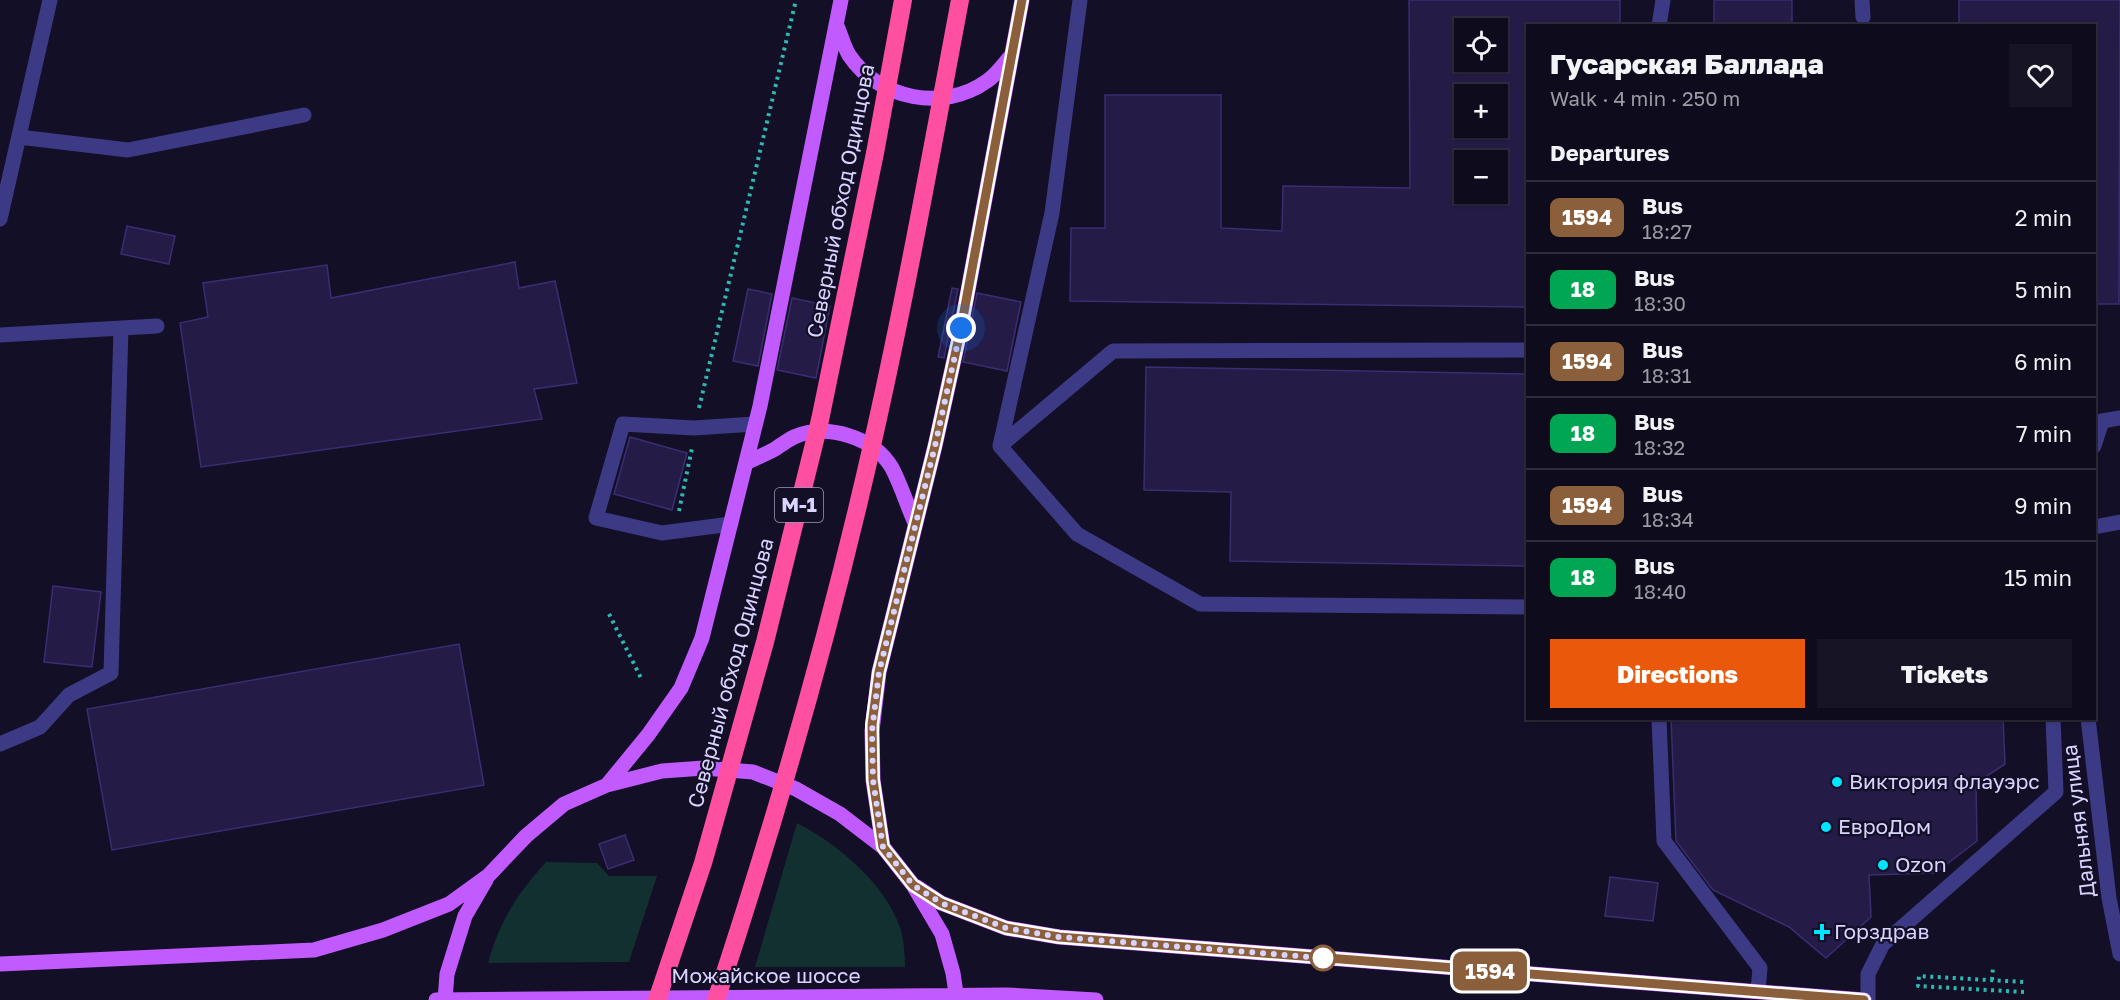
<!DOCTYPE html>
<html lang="en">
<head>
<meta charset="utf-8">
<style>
	:root { --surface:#0e0b1c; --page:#171425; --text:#f1f3f6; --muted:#9b9ba3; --line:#2e2b3b; --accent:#ea580c }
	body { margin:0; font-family:"Golos Text",sans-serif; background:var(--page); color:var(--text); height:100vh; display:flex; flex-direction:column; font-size:22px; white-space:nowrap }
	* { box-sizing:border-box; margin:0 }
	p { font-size:20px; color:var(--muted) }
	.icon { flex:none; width:33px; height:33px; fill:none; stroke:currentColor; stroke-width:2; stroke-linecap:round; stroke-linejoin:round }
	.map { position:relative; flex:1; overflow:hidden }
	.drawer { position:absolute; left:1526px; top:24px; width:570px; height:696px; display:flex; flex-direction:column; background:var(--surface); border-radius:0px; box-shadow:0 2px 4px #0004,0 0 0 2px var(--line) }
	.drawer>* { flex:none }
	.badge { padding:0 12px; border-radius:9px; font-size:21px; line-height:39px }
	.tools { position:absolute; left:1454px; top:18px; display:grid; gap:12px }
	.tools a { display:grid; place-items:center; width:54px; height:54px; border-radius:0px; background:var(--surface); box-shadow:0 2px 4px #0004,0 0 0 2px var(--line); font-size:30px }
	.you { position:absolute; width:30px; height:30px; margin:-15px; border:4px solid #fff; border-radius:50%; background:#1a73e8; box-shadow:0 0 0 9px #1a73e833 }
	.map>.badge { position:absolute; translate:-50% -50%; box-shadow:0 0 0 3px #fff }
	h2 { padding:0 24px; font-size:22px; line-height:54px }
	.round { display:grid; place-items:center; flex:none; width:63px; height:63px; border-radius:0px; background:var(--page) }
	.summary { display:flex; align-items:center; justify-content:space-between; height:102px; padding:0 24px }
	h1 { font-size:28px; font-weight:800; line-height:45px }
	.button { display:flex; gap:12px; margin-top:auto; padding:12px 24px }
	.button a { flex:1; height:69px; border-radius:0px; background:var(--accent); color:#fff; font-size:24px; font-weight:800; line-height:69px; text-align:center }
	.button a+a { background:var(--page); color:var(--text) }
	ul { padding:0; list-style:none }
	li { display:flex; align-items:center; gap:18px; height:72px; padding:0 24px; border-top:2px solid var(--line) }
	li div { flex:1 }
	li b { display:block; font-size:22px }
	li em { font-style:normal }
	li .badge { min-width:66px; font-weight:700; text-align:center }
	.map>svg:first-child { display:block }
	.green { fill:#12302f }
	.building { fill:#241b47; stroke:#3b2d73; stroke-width:1.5; fill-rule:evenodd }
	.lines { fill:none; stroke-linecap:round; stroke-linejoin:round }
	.path { stroke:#2fb8b0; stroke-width:4; stroke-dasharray:3 4.5; stroke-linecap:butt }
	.lane { stroke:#3d3a85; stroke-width:15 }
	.street { stroke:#3d3a85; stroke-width:15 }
	.primary { stroke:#c25bff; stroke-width:15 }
	.highway { stroke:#ff4fa3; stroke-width:18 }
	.line-casing { stroke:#fff; stroke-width:14 }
	.line { stroke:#8b5e3c; stroke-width:9 }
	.walk { stroke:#d9d4ff; stroke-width:6; stroke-dasharray:0 10.8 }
	.poi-dot { fill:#00e5ff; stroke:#130f26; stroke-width:2 }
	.stop-dot { fill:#fff; stroke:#8b5e3c; stroke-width:3 }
	.labels { text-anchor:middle; stroke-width:4.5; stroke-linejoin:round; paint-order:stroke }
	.shield { fill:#130f26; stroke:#9e99be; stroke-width:1.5 }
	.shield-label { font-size:20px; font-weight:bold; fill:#d9d4ff }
	.street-label { font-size:21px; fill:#d9d4ff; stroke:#130f26 }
	.poi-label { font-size:21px; fill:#d9d4ff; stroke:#130f26; text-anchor:start }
</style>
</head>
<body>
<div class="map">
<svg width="2120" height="1000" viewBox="0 0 2120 1000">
	<rect width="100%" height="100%" fill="#130f26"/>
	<path class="green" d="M797 823C838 844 886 884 901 930 904 942 905 955 905 967H755Z
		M546 862 597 863 609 876H657L629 962 488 963C499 922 518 893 546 862Z"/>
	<path class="building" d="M1409 0H1620V26H1527V307L1070 301 1071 228H1105V95H1221V228L1282 231 1283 186 1410 188ZM1464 28H1497V62H1464ZM1464 94H1497V128H1464ZM1464 160H1497V194H1464Z
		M1714 0H1792V26H1714Z
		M1959 0H2120L2119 304H2094V26H1959Z
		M127 226 175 236 169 264 121 254Z
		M515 262 519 288 555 281 577 383 534 389 542 419 201 467 180 323 208 317 203 283 327 265 331 298Z
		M952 288 958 289 944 358 938 357Z
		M748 289 772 294 758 366 733 361Z
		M977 293 1021 302 1007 371 963 362Z
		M792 298 830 306 816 378 777 370Z
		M1146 367 1527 374V566L1230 561 1231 492 1144 490Z
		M630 437 687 453 672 510 614 494Z
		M53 586 101 592 92 667 44 662Z
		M459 644 484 785 112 850 87 709Z
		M1671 718H2003L2005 764 1976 783 1977 841 1935 873 1869 875 1871 917 1826 958 1789 927 1713 890 1676 841Z
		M625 835 634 860 608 869 599 844Z
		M1610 877 1658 883 1653 921 1605 916Z"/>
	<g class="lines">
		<path class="path" d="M699 408 796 0
			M679 511 692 448
			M609 614 642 680
			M1992 980 1993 967
			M2024 992 1918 986 1919 976 2024 982"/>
		<path class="lane" d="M1862 0 1863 17
			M1659 26 1663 0
			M19 137 128 150 304 115
			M0 219 50 0
			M0 335 157 326
			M1000 446 1077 534 1200 604 1527 607
			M1000 446 1113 351 1527 350
			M1000 446 1052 213 1080 0
			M2094 446 2102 421 2120 418
			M731 524 662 533 596 518 623 424 694 428 755 424
			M1659 718 1664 841 1760 968 1758 991
			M0 744 40 727 69 695 111 673 121 328
			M1868 1000V974L1883 944 2056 792 2053 718"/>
		<path class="street" d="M2094 527 2120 522
			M2088 718 2109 898 2120 954"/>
		<path class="primary" d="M837 26C841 35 844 47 849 55 879 100 944 112 987 81 996 75 1003 65 1010 57
			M746 463C756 458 766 454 775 449 781 445 788 440 794 437 827 423 874 437 892 468 901 485 907 505 915 523
			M607 785 648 735 681 688 702 638 760 406 841 0
			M883 847 873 780 872 731 879 672 935 446 961 328 1022 0
			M917 887 941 903 1006 928 1059 937 1864 1000
			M0 964 314 950 383 930 449 904 489 875 526 836 564 804 607 785 662 771 704 768 753 772 796 789 840 814 883 847 913 885 942 934 953 973 957 1000
			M436 1000 1007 995 1096 1000
			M445 1000 447 974 465 916 486 880"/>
		<path class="highway" d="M657 1000 703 863 765 642 820 420 875 153 903 0
			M716 1000C778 813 832 624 875 432 907 289 933 144 960 0"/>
	</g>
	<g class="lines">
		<g class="line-casing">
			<path id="line" d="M1022 0 961 328 935 446 879 672 872 725 873 780 883 847 913 885 941 903 1006 928 1059 937 1864 1000"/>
		</g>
		<use href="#line" class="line"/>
		<path class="walk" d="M961 328 935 446 879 672 872 731 873 780 883 847 913 885 941 903 1006 928 1059 937 1323 958"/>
	</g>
	<g class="poi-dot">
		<circle cx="1837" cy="782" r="6"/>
		<circle cx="1826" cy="827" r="6"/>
		<circle cx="1883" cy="865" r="6"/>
		<path d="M1819 923h6v6h6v6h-6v6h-6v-6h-6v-6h6z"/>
	</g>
	<circle class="stop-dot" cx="1323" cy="958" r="12"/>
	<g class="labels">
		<rect class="shield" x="775" y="488" width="48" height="34" rx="4.5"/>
		<g class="shield-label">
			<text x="799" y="512">М-1</text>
		</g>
		<g class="street-label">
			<text transform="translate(841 201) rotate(-79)" y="7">Северный обход Одинцова</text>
			<text transform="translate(731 673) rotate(-75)" y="7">Северный обход Одинцова</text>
			<text transform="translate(2079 821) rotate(-97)" y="7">Дальняя улица</text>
			<text x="766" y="983">Можайское шоссе</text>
		</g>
		<g class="poi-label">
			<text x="1849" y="789">Виктория флауэрс</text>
			<text x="1838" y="834">ЕвроДом</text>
			<text x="1895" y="872">Ozon</text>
			<text x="1834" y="939">Горздрав</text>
		</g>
	</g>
</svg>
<div class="tools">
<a><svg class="icon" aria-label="locate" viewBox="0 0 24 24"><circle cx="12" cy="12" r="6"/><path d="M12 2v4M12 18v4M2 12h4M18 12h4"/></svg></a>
<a>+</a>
<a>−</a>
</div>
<div class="you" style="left:961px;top:328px"></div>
<b class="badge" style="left:1490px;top:971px;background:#8b5e3c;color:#fff">1594</b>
<section class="drawer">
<div class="summary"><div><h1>Гусарская Баллада</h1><p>Walk · 4 min · 250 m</p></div><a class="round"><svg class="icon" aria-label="heart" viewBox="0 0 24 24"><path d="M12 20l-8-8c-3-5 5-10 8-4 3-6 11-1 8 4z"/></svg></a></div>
<h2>Departures</h2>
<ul>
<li><span class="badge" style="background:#8b5e3c;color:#fff">1594</span><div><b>Bus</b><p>18:27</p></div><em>2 min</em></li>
<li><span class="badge" style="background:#00a651;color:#fff">18</span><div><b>Bus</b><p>18:30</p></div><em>5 min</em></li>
<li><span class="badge" style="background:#8b5e3c;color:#fff">1594</span><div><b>Bus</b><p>18:31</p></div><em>6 min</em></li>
<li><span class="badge" style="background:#00a651;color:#fff">18</span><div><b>Bus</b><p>18:32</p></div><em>7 min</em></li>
<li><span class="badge" style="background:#8b5e3c;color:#fff">1594</span><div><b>Bus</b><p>18:34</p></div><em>9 min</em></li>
<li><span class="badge" style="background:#00a651;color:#fff">18</span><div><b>Bus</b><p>18:40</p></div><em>15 min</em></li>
</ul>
<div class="button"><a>Directions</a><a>Tickets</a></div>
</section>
</div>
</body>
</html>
